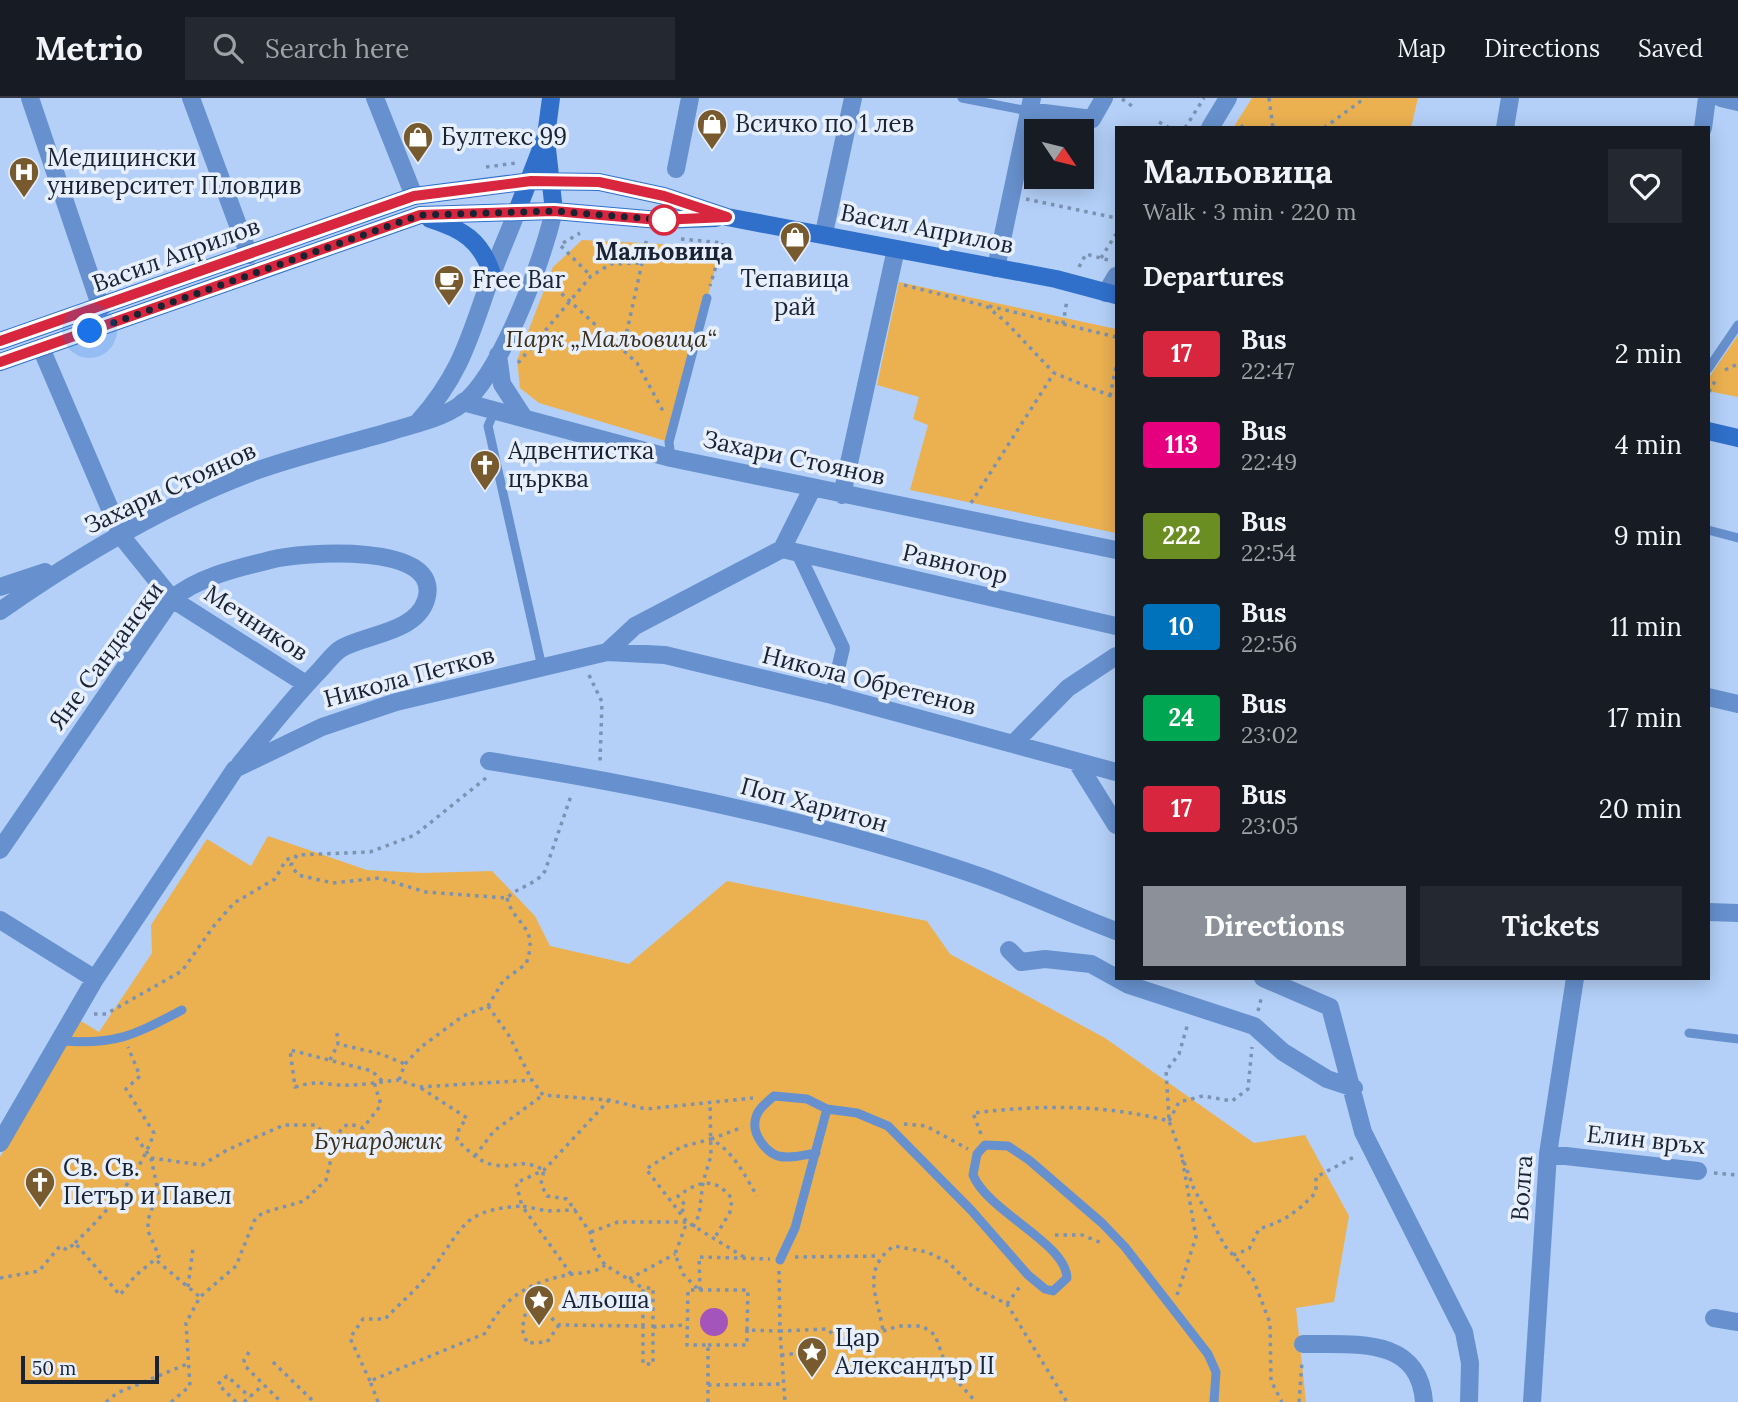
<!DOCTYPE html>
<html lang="en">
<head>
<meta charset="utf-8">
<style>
	:root { --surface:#171b24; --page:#242831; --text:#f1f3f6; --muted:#9ea1a6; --line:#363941; --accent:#8c9099 }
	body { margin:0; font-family:Lora,serif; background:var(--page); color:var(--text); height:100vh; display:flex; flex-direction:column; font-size:26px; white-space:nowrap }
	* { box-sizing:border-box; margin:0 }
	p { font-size:23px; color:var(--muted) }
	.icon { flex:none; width:38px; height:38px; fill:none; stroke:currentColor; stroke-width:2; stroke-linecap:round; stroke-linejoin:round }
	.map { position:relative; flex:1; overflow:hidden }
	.panel { position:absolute; left:1115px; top:28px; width:595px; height:854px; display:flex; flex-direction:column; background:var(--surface); border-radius:0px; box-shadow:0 4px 18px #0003 }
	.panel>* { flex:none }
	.badge { padding:0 14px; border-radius:5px; font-size:24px; line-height:46px }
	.needle { width:46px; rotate:125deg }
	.buttons { position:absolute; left:1024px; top:21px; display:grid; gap:14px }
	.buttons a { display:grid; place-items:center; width:70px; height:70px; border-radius:0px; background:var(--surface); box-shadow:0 4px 18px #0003; font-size:35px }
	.scale { position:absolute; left:21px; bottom:18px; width:138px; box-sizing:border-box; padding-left:7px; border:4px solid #192332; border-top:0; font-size:19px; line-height:24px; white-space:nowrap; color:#192332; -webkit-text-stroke:5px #e7effc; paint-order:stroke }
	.you { position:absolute; width:35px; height:35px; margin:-18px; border:5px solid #fff; border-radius:50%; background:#1a73e8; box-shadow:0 0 0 10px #1a73e833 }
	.map>.badge { position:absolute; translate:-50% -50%; box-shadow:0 0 0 4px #fff }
	h2 { padding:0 28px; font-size:26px; line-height:63px }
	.round { display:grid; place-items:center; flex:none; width:74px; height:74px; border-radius:0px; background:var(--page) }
	.summary { display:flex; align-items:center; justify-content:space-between; height:119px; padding:0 28px }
	h1 { font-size:33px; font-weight:800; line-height:52px }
	.action { display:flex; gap:14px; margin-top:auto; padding:14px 28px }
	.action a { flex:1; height:80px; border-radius:0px; background:var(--accent); color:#fff; font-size:28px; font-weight:800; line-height:80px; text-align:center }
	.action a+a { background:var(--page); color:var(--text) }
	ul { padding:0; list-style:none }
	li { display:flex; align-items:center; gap:21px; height:91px; padding:0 28px }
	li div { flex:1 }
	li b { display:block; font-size:26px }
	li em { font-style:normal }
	li .badge { min-width:77px; font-weight:700; text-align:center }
	header { display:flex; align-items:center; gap:42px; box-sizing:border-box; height:98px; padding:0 35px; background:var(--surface); border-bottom:2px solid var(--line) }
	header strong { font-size:33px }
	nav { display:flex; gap:38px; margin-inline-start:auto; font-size:24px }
	.search { width:490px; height:63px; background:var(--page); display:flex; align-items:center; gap:18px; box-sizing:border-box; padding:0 24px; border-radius:0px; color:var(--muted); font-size:26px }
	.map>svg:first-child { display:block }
	.green { fill:#ebb151 }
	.water { fill:#a455bb }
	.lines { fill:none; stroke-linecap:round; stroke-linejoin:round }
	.path { stroke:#7c92b1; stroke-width:3.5; stroke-dasharray:3.5 5; stroke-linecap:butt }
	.service { stroke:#6791ce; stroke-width:9 }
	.pedestrian { stroke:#6791ce; stroke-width:14 }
	.minor { stroke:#6791ce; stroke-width:18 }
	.tertiary { stroke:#6791ce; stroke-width:18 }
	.secondary { stroke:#3070cb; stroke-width:18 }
	.line-casing { stroke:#fff; stroke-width:16 }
	.line { stroke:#d7263d; stroke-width:10 }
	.walk { stroke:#192332; stroke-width:7; stroke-dasharray:0 12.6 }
	.stop-dot { fill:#fff; stroke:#d7263d; stroke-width:3.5 }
	.labels { text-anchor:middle; stroke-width:7; stroke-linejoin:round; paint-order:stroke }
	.poi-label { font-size:24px; fill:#192332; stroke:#e7effc; text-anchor:start }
	.street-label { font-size:24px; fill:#192332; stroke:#e7effc }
	.stop-label { font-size:24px; font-weight:bold; fill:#192332; stroke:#e7effc }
	.park-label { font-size:24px; font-style:italic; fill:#3c2e18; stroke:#e7effc }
</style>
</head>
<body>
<header>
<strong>Metrio</strong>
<div class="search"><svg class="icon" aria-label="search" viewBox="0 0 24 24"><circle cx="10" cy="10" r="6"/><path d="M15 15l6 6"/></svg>Search here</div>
<nav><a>Map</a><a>Directions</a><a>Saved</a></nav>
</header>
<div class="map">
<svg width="1738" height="1304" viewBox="0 0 1738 1304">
	<rect width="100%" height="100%" fill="#b4d0f8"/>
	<path class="green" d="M1252 0H1418L1411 30H1233Z
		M582 142 721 149 669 344 539 305 520 290 517 262 553 169Z
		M899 184 1116 231V435L910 392 928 327 913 321 919 299 877 287Z
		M1738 237V299L1708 293V281Z
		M268 738 367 772 421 775 492 773 535 818 550 848 629 866 727 783 927 823 950 856 1105 940 1254 1045 1305 1037 1349 1118 1334 1204 1296 1210 1306 1304H0V1059L81 923 99 934 152 855 151 827 207 741 251 768Z"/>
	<path class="water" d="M700 1224a14 14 0 1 1 28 0a14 14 0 1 1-28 0Z"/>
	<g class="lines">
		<path class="path" d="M1269 0 1273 30
			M1122 1 1132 8
			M1159 24 1168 29
			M1241 27 1243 30
			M1185 30 1204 0
			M1324 30 1365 0
			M486 69 516 65
			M1026 101 1116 120
			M681 141 723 145 710 188
			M563 145 580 135
			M561 148 590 177
			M1101 160 1116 136
			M1079 169 1086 156 1108 162
			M549 184 637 265 663 313
			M904 187 986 208 1005 223 1054 275
			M989 208 1116 239
			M1063 226 1067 202
			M623 251 642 165
			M518 265 591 178 611 166 642 165 647 139
			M1725 272 1738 266
			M1709 294 1715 283
			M1110 298 1116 269
			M971 405 1054 275 1116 300
			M589 577 602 604 600 664
			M486 680 415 737 370 754 297 757 291 767 298 777 333 785 379 780 426 794 507 800C519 788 536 787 545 773L572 695
			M507 800C514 828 540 827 526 866L503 883 488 908 463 918 421 949 405 966 399 982 419 989 532 982 543 997 609 1002 646 1011 753 1000
			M488 908 508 936 532 982
			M1258 913 1262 897
			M94 916H106L182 873 213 829 234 805 275 781 286 762 295 758
			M337 935 338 946 381 956 405 966
			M330 962 338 946
			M382 983 372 973 290 952 295 989C317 983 317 985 338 987 358 988 379 984 399 982
			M421 990 467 1020 459 1030 457 1042C468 1052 479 1065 495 1067 516 1071 519 1059 544 1072L541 1086 547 1098 567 1101 590 1134 593 1149 605 1167 643 1190
			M1169 1020 1166 973 1179 956 1188 925
			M1169 1023 1179 1004 1203 998 1232 1003 1248 991 1252 949
			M904 1026 926 1028 968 1051
			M981 1036 973 1015C1040 1007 1103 1006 1169 1023L1194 1091 1225 1148 1252 1178 1270 1225 1271 1283 1282 1304
			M711 1041 743 1029
			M475 1058 494 1033 543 997
			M151 1060 202 1067 227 1052 284 1027H315L335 1044
			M1714 1075 1738 1077
			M682 1114 685 1107 678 1098C699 1083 715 1078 732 1101L730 1114 714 1141
			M693 1129 699 1117 703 1084 711 1058 710 1004
			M591 1134 618 1124H687L675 1156 683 1176 698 1191
			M1055 1137H1082L1102 1145
			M75 1145C108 1113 139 1078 154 1035L126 991 140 978 128 949
			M1233 1157 1249 1151 1259 1131C1284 1123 1298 1114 1316 1094V1079L1356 1058
			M744 1159 687 1124 646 1071 681 1049 711 1041C734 1054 744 1076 757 1098
			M795 1159 880 1158
			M157 1163 200 1199
			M779 1173 780 1233 828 1231 835 1239 851 1242 883 1233C878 1199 860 1172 894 1148L927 1154 948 1164 973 1189 1007 1206 1067 1304
			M571 1176 522 1108 547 1113 576 1112
			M0 1180 39 1173 60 1148 67 1152 75 1145 120 1197 135 1178 159 1158 148 1133V1122L158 1093 151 1060 136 1039
			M629 1181 675 1156
			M188 1189 193 1150
			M700 1192 699 1159 770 1161
			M1177 1197 1196 1139 1182 1059
			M1007 1206 1021 1187
			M559 1227 547 1244 527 1245 522 1231 526 1213 545 1214 559 1227 643 1228V1190H653V1266H643V1228
			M653 1229 687 1227
			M883 1233 899 1228H922L935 1237 948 1273 976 1304
			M708 1247H747V1232
			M249 1254 244 1262 245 1268 281 1304
			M781 1257 821 1253
			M273 1264 314 1304
			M370 1283 350 1240 363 1221H385C401 1204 421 1188 434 1169 465 1126 464 1112 522 1108L516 1085 544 1072 609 1002
			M708 1287 781 1286
			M106 1304 117 1295 187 1266
			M171 1304 190 1288 186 1225 200 1199 236 1168 254 1123 262 1115 304 1103 326 1082 335 1044 342 1029 350 1026 363 1030 381 1007 374 984
			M236 1304 218 1286 227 1278 250 1299
			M244 1304 263 1287
			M378 1304 370 1283 486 1235C503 1198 533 1182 574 1176 586 1174 595 1175 605 1167
			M708 1304V1247H687L688 1192H748L747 1232 780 1233 785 1304
			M1299 1304 1302 1264"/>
		<path class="service" d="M962 0 1028 13
			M1708 271 1738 227
			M495 312 488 328 542 569
			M671 360 669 344 707 200
			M1708 432 1738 440
			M1689 935 1738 941
			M62 943C117 947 134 937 182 912
			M816 1055C803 1057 791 1061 778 1058 766 1054 753 1037 755 1024 756 1012 766 1005 774 998L807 1001 827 1011
			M780 1162 795 1130 827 1011 857 1015 888 1028 971 1112 1028 1177 1045 1191 1053 1193 1067 1180C1066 1145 988 1114 973 1077L977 1056 985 1047 1008 1048 1029 1062 1102 1125 1125 1149 1208 1256 1216 1274 1214 1304"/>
		<path class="pedestrian" d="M798 455 843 550 832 597"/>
		<path class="minor" d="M30 0 101 210
			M191 0 249 157
			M375 0 414 98
			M1721 0 1738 4
			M1028 13 1092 21 1104 0
			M1505 30 1510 0
			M1703 30 1707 0
			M676 71 690 0
			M824 135 853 0
			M996 170 1032 0
			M41 250 122 439 172 501 306 586
			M463 304 671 360 1116 452
			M842 397 896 151
			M782 451 1116 528
			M607 554 665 557 832 597 1116 674
			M1708 599 1738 606
			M1013 646 1068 590 1116 558
			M489 663C654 689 821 724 979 778 1025 794 1070 816 1116 833
			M1078 666 1116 727
			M0 752 172 501C198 479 237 470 270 462 300 454 445 443 426 502 416 534 368 536 342 550 333 555 326 566 319 573 291 602 266 634 240 666
			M1708 814 1738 815
			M0 822 95 881
			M1009 852 1021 864 1045 861 1091 866 1129 887 1254 928 1283 954 1327 981 1354 990
			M1263 880 1330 909 1363 1034 1464 1234 1470 1265 1469 1304
			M0 1045 95 881 235 671 322 629 396 604 607 554 635 528 782 451 812 391
			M1548 1056 1698 1073
			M1714 1220 1738 1224
			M1303 1246C1353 1247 1419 1237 1424 1304
			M1532 1304 1548 1056 1575 880"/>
		<path class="tertiary" d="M1210 30 1228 0
			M1106 195 1116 178
			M498 257 502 286 524 320
			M419 323C462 275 470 237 491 179 499 156 509 135 517 113
			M0 489 45 474
			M0 513C76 460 163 408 250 375 296 358 345 347 392 333 418 325 449 319 469 300 505 264 542 163 554 113"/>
		<path class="secondary" d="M546 42 554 113
			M517 113 546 38 551 0
			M430 121C462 131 481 142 492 176
			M0 243 414 98 531 83 599 84 664 98 727 119 1056 181 1116 197
			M0 264 420 117 554 113 659 122 716 120
			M1708 333 1738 340"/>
	</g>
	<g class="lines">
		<g class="line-casing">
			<path id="line" d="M0 243 414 98 531 83 599 84 664 98 727 119 659 122 554 113 420 117 0 264"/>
		</g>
		<use href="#line" class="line"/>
		<path class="walk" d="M90 233 420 117 554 113 664 122"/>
	</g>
	<defs>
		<g id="shop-pin" transform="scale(1.575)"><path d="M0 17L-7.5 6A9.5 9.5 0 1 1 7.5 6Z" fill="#775b2e" stroke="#e7effc"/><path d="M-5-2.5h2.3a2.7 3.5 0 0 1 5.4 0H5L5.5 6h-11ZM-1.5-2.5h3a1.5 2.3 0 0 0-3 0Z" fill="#fff"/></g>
		<g id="hospital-pin" transform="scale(1.575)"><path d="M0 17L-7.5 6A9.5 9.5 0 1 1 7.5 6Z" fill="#775b2e" stroke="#e7effc"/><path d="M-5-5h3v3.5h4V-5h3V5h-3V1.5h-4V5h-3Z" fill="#fff"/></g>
		<g id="cafe-pin" transform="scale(1.575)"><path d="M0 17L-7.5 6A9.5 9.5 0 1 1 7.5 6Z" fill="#775b2e" stroke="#e7effc"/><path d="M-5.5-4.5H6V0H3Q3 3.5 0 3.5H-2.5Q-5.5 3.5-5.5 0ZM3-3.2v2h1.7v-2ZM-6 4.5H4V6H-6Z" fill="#fff"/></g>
		<g id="church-pin" transform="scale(1.575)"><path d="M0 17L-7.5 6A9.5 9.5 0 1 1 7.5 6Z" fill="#775b2e" stroke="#e7effc"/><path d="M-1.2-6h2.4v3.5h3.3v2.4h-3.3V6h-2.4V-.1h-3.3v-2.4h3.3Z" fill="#fff"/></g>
		<g id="sight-pin" transform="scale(1.575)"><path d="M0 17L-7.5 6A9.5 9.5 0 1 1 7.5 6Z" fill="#775b2e" stroke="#e7effc"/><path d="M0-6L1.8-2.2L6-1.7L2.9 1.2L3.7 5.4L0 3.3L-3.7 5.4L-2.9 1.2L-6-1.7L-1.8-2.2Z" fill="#fff"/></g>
	</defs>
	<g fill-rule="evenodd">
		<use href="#shop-pin" x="712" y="26"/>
		<use href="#shop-pin" x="418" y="39"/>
		<use href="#hospital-pin" x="24" y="74"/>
		<use href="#shop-pin" x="795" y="139"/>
		<use href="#cafe-pin" x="449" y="182"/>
		<use href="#church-pin" x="485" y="367"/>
		<use href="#church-pin" x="40" y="1084"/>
		<use href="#sight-pin" x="539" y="1202"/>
		<use href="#sight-pin" x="812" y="1254"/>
	</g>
	<circle class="stop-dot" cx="664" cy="122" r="14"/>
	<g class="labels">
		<g class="poi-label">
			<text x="735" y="34">Всичко по 1 лев</text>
			<text x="441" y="47">Бултекс 99</text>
			<text x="47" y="68">Медицински<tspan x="47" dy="28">университет Пловдив</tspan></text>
			<text x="795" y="189" text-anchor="middle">Тепавица<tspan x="795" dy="28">рай</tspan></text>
			<text x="472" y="190">Free Bar</text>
			<text x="508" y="361">Адвентистка<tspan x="508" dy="28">църква</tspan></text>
			<text x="63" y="1078">Св. Св.<tspan x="63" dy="28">Петър и Павел</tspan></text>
			<text x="562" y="1210">Альоша</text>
			<text x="835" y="1248">Цар<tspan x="835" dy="28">Александър II</tspan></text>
		</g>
		<g class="street-label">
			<text transform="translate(927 131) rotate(11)" y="8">Васил Априлов</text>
			<text transform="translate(176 157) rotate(-20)" y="8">Васил Априлов</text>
			<text transform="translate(794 360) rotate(12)" y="8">Захари Стоянов</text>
			<text transform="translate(170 390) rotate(-25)" y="8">Захари Стоянов</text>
			<text transform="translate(955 466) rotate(13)" y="8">Равногор</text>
			<text transform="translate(256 525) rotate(33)" y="8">Мечников</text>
			<text transform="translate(106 558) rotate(-54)" y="8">Яне Сандански</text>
			<text transform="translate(409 579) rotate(-15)" y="8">Никола Петков</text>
			<text transform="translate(869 583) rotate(14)" y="8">Никола Обретенов</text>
			<text transform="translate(814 707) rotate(15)" y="8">Поп Харитон</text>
			<text transform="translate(1646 1042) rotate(6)" y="8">Елин връх</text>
			<text transform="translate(1522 1090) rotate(-86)" y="8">Волга</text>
		</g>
		<g class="stop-label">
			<text x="664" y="162">Мальовица</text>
		</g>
		<g class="park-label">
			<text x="611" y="249">Парк „Мальовица“</text>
			<text x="378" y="1051">Бунарджик</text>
		</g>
	</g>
</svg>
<div class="buttons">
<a><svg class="needle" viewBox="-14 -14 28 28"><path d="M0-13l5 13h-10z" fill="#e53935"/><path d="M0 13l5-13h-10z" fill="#9ea1a6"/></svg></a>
</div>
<div class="scale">50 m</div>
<div class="you" style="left:90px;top:233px"></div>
<section class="panel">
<div class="summary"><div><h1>Мальовица</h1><p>Walk · 3 min · 220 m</p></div><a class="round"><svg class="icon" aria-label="heart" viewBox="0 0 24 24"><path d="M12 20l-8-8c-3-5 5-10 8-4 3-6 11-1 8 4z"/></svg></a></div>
<h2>Departures</h2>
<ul>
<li><span class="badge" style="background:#d7263d;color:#fff">17</span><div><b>Bus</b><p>22:47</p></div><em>2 min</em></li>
<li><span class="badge" style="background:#e6007e;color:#fff">113</span><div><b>Bus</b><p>22:49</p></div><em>4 min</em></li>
<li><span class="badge" style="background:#6b8e23;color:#fff">222</span><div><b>Bus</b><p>22:54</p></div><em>9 min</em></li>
<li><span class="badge" style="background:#0072bc;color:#fff">10</span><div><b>Bus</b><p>22:56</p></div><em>11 min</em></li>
<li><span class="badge" style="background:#00a651;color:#fff">24</span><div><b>Bus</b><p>23:02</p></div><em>17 min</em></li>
<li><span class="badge" style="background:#d7263d;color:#fff">17</span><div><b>Bus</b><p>23:05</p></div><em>20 min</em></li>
</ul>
<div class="action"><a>Directions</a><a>Tickets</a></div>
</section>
</div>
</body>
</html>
